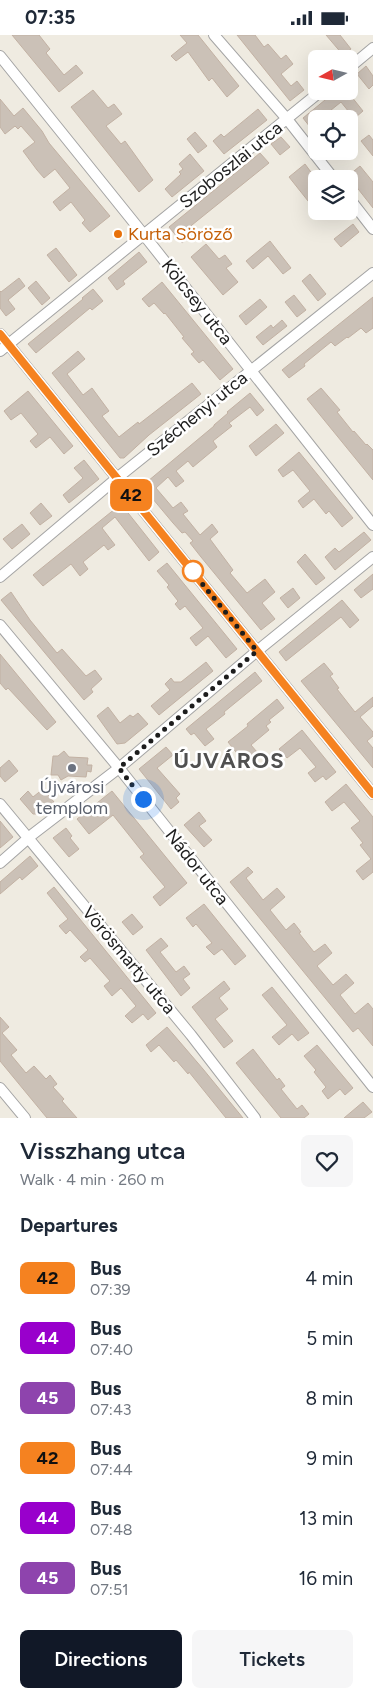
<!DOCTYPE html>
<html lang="en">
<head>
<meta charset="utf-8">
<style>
	:root { --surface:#fff; --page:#f6f6f7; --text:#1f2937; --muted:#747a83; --accent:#111827 }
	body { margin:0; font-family:Figtree,sans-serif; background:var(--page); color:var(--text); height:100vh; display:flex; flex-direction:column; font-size:19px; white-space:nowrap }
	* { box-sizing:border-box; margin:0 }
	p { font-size:16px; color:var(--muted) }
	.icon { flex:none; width:28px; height:28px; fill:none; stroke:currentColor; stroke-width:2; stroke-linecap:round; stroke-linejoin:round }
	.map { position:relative; height:1083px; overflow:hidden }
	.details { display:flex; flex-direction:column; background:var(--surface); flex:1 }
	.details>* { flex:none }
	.badge { padding:0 10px; border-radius:8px; font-size:18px; line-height:32px }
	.needle { width:32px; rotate:262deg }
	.fabs { position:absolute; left:308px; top:15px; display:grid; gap:10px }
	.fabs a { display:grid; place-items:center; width:50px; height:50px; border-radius:8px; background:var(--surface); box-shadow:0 5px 20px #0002; font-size:25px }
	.you { position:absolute; width:25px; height:25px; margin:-12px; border:4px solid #fff; border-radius:50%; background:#1a73e8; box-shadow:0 0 0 8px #1a73e833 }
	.map>.badge { position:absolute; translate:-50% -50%; box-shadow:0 0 0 2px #fff }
	h2 { padding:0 20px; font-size:19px; line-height:45px }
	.round { display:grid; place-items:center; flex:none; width:52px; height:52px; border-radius:8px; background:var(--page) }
	.overview { display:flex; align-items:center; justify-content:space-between; height:85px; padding:0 20px }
	h1 { font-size:24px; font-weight:600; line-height:38px }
	.primary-button { display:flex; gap:10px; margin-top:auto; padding:10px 20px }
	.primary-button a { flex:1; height:58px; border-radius:8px; background:var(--accent); color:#fff; font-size:20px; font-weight:600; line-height:58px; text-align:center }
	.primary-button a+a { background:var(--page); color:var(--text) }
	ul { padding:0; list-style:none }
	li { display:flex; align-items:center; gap:15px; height:60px; padding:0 20px }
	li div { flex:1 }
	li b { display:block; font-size:19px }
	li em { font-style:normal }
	li .badge { min-width:55px; font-weight:700; text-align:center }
	.status { display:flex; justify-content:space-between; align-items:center; height:35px; padding:0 25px; background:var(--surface); direction:ltr }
	.status svg { height:14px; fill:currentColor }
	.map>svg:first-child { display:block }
	.building { fill:#cbc1b7; stroke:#c2b1a3 }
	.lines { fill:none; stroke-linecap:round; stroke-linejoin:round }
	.minor-casing { stroke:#a4a4a4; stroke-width:12 }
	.minor { stroke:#fff; stroke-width:10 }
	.line-casing { stroke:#fff; stroke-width:11 }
	.line { stroke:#f58220; stroke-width:8 }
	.walk { stroke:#1d1d1d; stroke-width:5; stroke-dasharray:0 9 }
	.food-dot { fill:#e8710a; stroke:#fff; stroke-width:2 }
	.stop-dot { fill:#fff; stroke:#f58220; stroke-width:2.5 }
	.worship-dot { fill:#6b7280; stroke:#fff; stroke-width:2 }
	.labels { text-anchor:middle; stroke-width:5; stroke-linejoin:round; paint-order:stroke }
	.street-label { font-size:18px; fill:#1d1d1d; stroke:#fff }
	.food-label { font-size:18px; fill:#c56008; stroke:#fff; text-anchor:start }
	.worship-label { font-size:18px; fill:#5b616d; stroke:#fff }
	.district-label { font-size:22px; font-weight:bold; letter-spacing:1px; fill:#505050; stroke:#fff }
</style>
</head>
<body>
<div class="status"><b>07:35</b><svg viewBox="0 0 49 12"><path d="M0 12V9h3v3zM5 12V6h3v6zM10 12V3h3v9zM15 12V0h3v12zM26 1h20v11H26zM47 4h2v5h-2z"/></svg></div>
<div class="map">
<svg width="373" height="1083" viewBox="0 0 373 1083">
	<rect width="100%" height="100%" fill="#efebe1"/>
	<path class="building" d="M12 0H39L50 14 46 18 64 40 76 30 83 38 59 57Z
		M180 0H198L239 51 227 62 212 43 209 46 188 17 176 26 171 21 187 8Z
		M237 0H255L264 12 268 9 281 24 286 20 293 29 281 39 291 51 297 46 304 55 290 66Z
		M326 0H340L351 14 343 20Z
		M366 31 373 41V50L369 54 357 39Z
		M93 55 108 73 114 69 122 79 106 91 121 109 125 106 153 145 139 157 71 72Z
		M336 56H347L363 76 349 88V77L341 67 320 84H316V87L310 92 303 83Z
		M0 64 14 81 23 73 42 96 49 108 110 181 90 197 82 188 85 185 71 167 60 176 53 167 70 153 55 134 44 143 37 135 23 116 35 107 21 91 18 94 15 91 5 99 0 92Z
		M258 74 267 85 224 119 213 106 221 99 224 102Z
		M195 97 207 111 198 118 187 104Z
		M369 100 373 105V121L361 106Z
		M281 102 290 112 280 120 271 109Z
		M260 118 269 128 187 194 191 200 182 208 169 192Z
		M190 119 204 136 172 162 165 154 181 139 179 137 183 134 179 129Z
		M305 129 316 144V176L289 142Z
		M360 131 373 147V173L348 141Z
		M353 189 359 197 341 212 334 204Z
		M270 206 291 233 283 239 268 221 253 234 246 226Z
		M206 209 219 224 225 220 232 229 226 233 238 247 223 260 191 222Z
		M56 213 77 240 69 247 47 220Z
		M139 217 147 227 123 246 125 249 117 255 108 243Z
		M310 239 326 259 318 266 302 246Z
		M19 243 25 251 8 265 15 274 6 281 0 273V256L1 257Z
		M36 246 50 263 42 270 28 253Z
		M162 247 233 334 220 345 203 325 199 328 191 319 194 317 182 303 184 302 165 278 164 279 154 268 149 272 142 264Z
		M93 254 103 266 92 275 90 273 36 318 28 309 83 264 82 263Z
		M294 260 306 275 297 282 285 267Z
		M373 262V293L366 298 361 293 348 303 347 302 335 311 331 307 304 329 305 331 289 343 282 335Z
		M260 264 267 272 246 290 239 281Z
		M282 285 287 291 263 310 256 302 271 290 273 293Z
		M78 316 85 324 67 339 83 360 92 353 109 376 102 381 119 402 138 387 139 389 192 348 201 359 149 400 124 423H120L52 338Z
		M321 353 340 375 337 377 353 397 354 396 366 410 367 409 373 415V445L307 364Z
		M28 356 73 411 64 419 50 402 36 413 30 406 38 399 21 378 11 385 4 376Z
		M250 358 264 375 257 381 250 372 229 388 232 391 213 406 217 412 193 432 188 426 176 436 184 446 176 452 168 442 156 453 173 473 181 467 188 476 183 479 200 500 212 489 218 497 210 504 233 535 230 538 247 558 265 544 275 557 262 568 275 584 261 595 201 522 190 508 193 506 185 497 182 498 173 488 142 451 214 391V390L228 378 227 377Z
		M276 389 284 398 256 421 249 411Z
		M299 417 353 483 342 492 329 476 326 479 314 464 303 473 298 466 310 456 293 435 283 442 278 435Z
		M84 425 99 444 69 468 63 460 83 443 74 433Z
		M41 468 52 481 40 490 30 478Z
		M121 469 159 517 149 526 115 482 102 493 115 510 108 515 104 510 83 527 88 534 80 541 71 529 43 551 33 540Z
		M22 489 30 499 12 514 3 504Z
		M364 497 371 505 335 535 325 522 335 513 339 517Z
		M305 519 325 543 316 550 297 527Z
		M167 528 237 614 226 623 208 601 196 611 190 603 203 593 185 571 180 575 175 569 178 566 167 552 169 550 157 536Z
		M373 539V554L361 563 354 555Z
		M293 553 300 563 288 573 280 563Z
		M11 557 30 585 57 618 62 614 86 641 95 635 102 644 91 654 93 657 84 665 1 565Z
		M342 565 359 585 350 593 341 582 286 626 279 617Z
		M0 619 56 687 47 695 8 653 6 655 0 648Z
		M206 627 213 636 159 680 151 671 170 655 165 649 171 643 174 647H181Z
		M324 628 333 639 330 641 339 653 337 654 355 677 373 662V671L360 682 373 697V701L367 706 373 713V733L301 646Z
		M255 637 262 646 224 677 225 679 206 694 214 704 205 711 194 698 191 700 186 694Z
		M277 664 284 673 269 685 271 687 266 691 269 695 251 710 257 717V721L253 724 248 723 244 727 228 707 248 691 247 689Z
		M108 672 120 688 130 680 133 682 138 678 148 689 125 708 117 709 97 681Z
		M302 695 336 737 326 745 323 741 315 747 308 738 316 732 300 713 287 723 279 714Z
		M166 712 173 720 157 733 180 759 176 763 179 767 171 774 139 734Z
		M64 716 69 722 88 723 87 730H92L91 737 87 736 86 742 68 741 61 745 58 740H51L53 721H58Z
		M9 725 18 736 5 747 0 741V733Z
		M346 749 373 782V837L363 845 356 836 371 824 360 810 363 808 351 793 360 786 344 767 332 776 325 767Z
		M43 754 54 767 40 779H33L20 764 28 756 33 762Z
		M112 756 187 848 160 871 153 862 165 852 140 822 144 819 113 780 89 799 77 784Z
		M199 777 206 786 199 791 212 805 204 812 184 790Z
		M0 786 13 802 0 813Z
		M66 793 72 801 70 803 79 814 69 822 53 803Z
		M30 821 38 831 22 845 20 842 0 859V847Z
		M248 832 253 837 246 843 263 865 277 853 285 862 270 875 286 895 294 888 301 897 299 898 314 917 325 909 332 918 317 931 333 950 346 939 354 948 340 960 355 979 368 968 373 974V1011L358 993 353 997 230 847Z
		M54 852 156 978 148 985 143 979 132 988 125 981 136 971 121 953 112 961 104 951 110 946 90 923 85 927 80 922 88 915 70 895 66 899 59 891 68 884 47 858Z
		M204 869 246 921 235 930 222 914 214 920 206 912 212 908 196 889 193 892 186 883Z
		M132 879 143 892 133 900 122 887Z
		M161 903 168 911 160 917 176 937 184 931 190 939 183 944 190 953 181 961 146 915Z
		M224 946 230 954 219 963 228 974 215 984 233 1006 224 1013 192 972Z
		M272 952 309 998 298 1006 292 999 279 1010 272 1002 287 990 262 960Z
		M0 982 9 992 2 998 17 1015 11 1020 26 1038 34 1031 46 1044 50 1040 57 1049 53 1052 64 1064 62 1066 77 1083H47L0 1026Z
		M167 992 203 1034 243 1083H226L189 1037 188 1039 176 1025 174 1027 159 1010 151 1017 146 1010Z
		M317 1010 353 1053 345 1060 340 1054 328 1064 322 1056 326 1052 314 1037 316 1035 304 1021Z
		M253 1014 277 1045 279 1043 285 1051 281 1054 297 1074 302 1070 309 1079 304 1083H281L236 1028Z
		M363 1067 372 1077 364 1083H344Z"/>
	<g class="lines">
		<g class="minor-casing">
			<path id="minor" d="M214 0 287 84 334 144
				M0 21 144 200 373 490
				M349 33 373 13
				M349 163 373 194
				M0 299 373 759
				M0 316 321 56
				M0 542 117 443 373 238
				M0 590 119 733 373 1052
				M0 769 191 1000 255 1083
				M0 828 33 799 119 733 257 616 373 522
				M0 1053 25 1083"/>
		</g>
		<use href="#minor" class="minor"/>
	</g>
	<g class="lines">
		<g class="line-casing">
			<path id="line" d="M0 299 373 759"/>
		</g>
		<use href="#line" class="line"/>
		<path class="walk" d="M143 764 119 733 257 616 187 530 193 536"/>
	</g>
	<circle class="food-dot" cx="118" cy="199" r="5"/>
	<circle class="stop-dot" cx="193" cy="536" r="10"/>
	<circle class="worship-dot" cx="72" cy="733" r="5"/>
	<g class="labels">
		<g class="street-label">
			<text transform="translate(231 130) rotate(-39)" y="6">Szoboszlai utca</text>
			<text transform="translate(197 267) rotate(52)" y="6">Kölcsey utca</text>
			<text transform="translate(197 379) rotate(-39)" y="6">Széchenyi utca</text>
			<text transform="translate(197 832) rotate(52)" y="6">Nádor utca</text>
			<text transform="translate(129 925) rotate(50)" y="6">Vörösmarty utca</text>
		</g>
		<g class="food-label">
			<text x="128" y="205">Kurta Söröző</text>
		</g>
		<g class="worship-label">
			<text x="72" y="758">Újvárosi<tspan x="72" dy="21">templom</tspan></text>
		</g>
		<g class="district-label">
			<text x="229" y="733">ÚJVÁROS</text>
		</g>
	</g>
</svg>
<div class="fabs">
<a><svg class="needle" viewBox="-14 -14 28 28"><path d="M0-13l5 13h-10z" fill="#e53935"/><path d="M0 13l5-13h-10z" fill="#747a83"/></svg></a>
<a><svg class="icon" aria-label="locate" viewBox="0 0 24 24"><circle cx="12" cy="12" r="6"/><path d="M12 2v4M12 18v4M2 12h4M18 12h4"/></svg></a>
<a><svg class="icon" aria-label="layers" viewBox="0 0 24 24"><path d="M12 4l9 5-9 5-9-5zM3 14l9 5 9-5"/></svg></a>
</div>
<div class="you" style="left:143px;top:764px"></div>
<b class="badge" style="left:131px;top:460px;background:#f58220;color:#111">42</b>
</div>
<section class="details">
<div class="overview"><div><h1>Visszhang utca</h1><p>Walk · 4 min · 260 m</p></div><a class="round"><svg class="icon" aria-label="heart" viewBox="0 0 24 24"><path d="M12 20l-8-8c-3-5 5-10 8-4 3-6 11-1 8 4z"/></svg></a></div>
<h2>Departures</h2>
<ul>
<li><span class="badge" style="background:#f58220;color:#111">42</span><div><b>Bus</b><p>07:39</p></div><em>4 min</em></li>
<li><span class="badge" style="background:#90c;color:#fff">44</span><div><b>Bus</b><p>07:40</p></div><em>5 min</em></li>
<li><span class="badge" style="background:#8e44ad;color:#fff">45</span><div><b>Bus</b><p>07:43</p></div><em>8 min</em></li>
<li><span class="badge" style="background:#f58220;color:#111">42</span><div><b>Bus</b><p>07:44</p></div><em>9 min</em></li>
<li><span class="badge" style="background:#90c;color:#fff">44</span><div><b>Bus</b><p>07:48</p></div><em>13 min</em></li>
<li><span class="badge" style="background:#8e44ad;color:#fff">45</span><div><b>Bus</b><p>07:51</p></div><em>16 min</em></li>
</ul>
<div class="primary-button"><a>Directions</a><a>Tickets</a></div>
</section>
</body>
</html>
